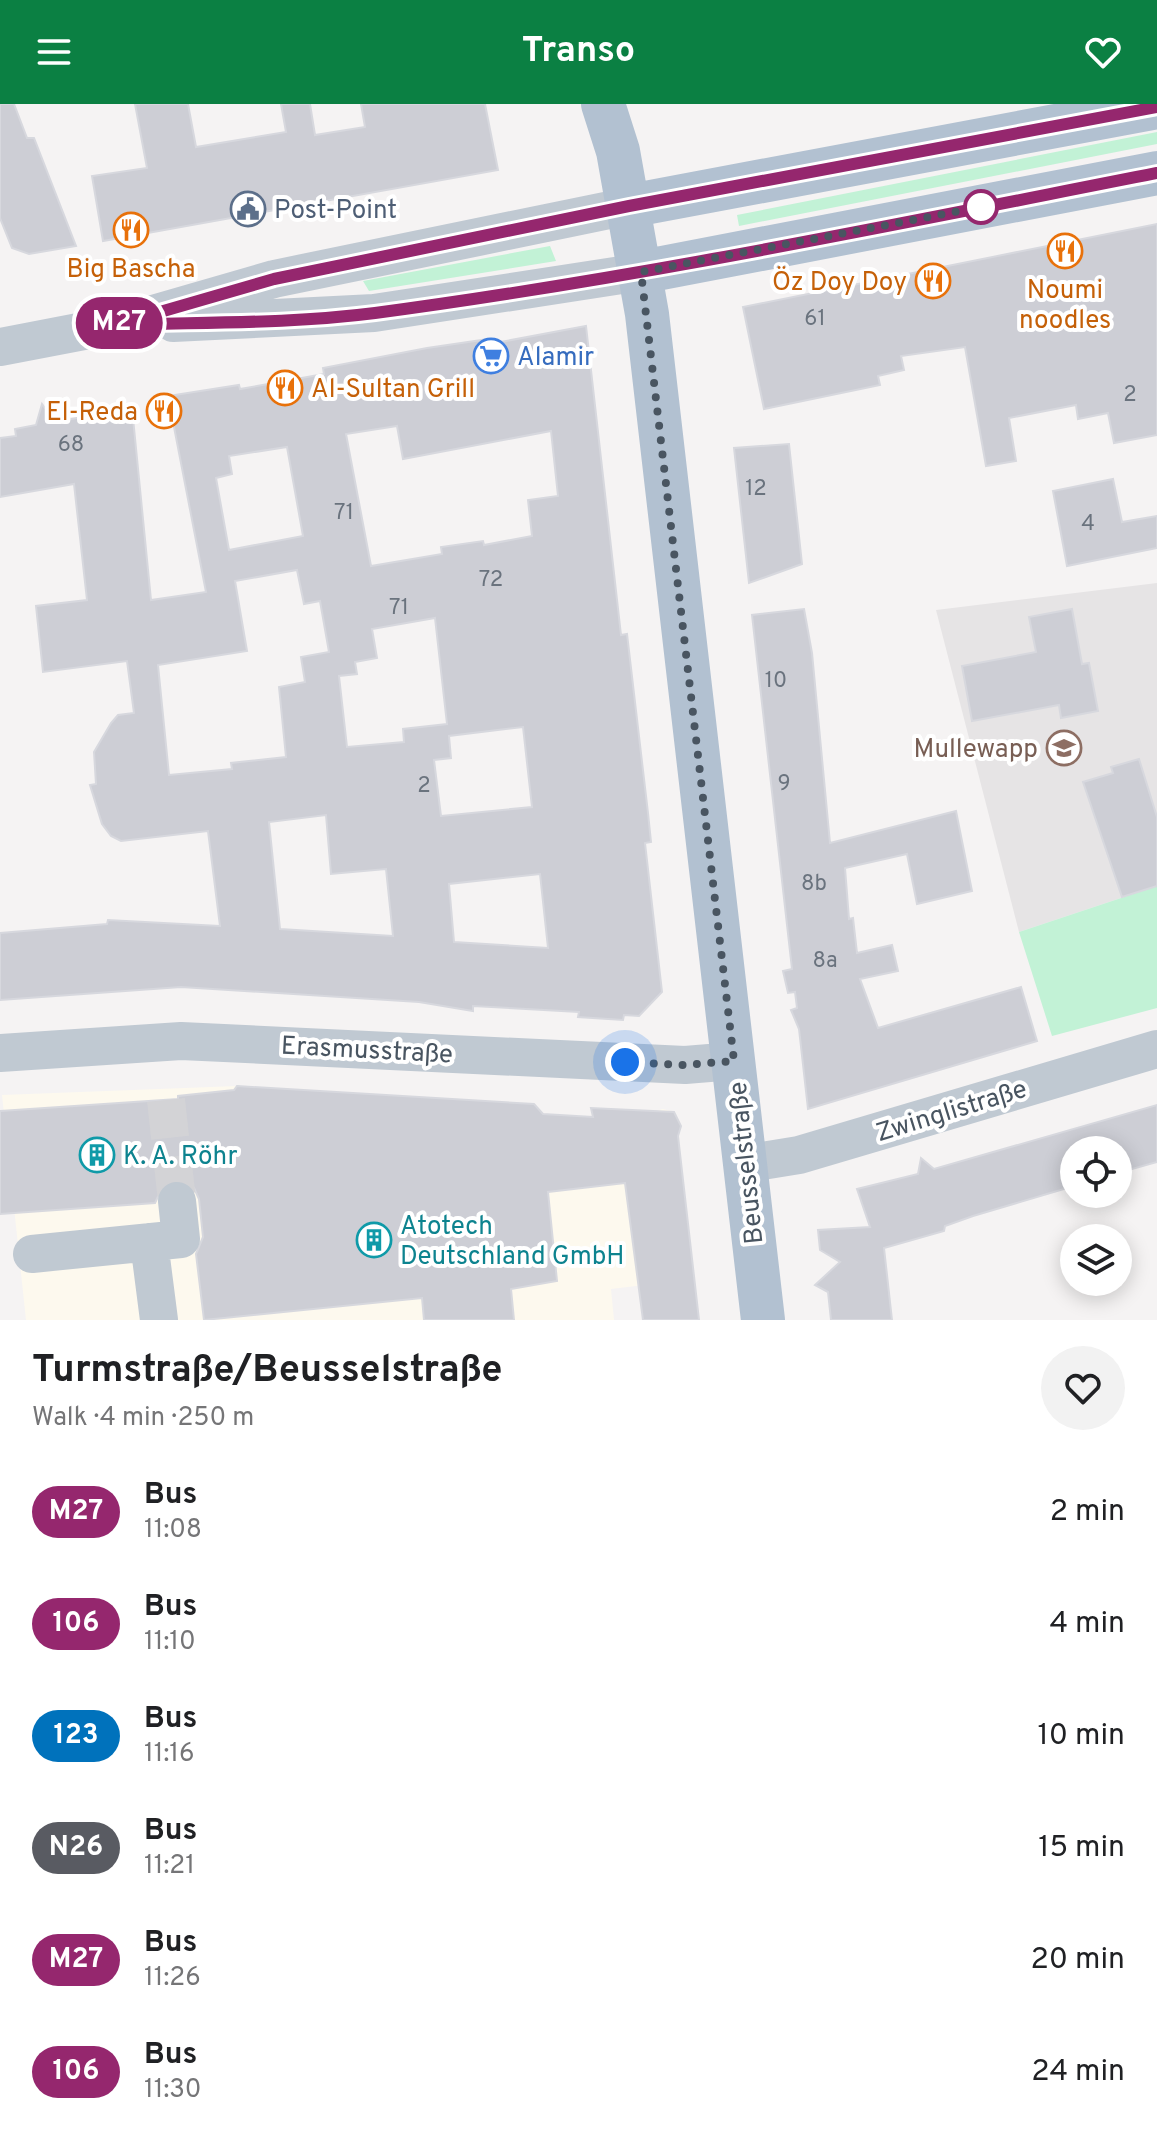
<!DOCTYPE html>
<html lang="en">
<head>
<meta charset="utf-8">
<style>
	:root { --surface:#fff; --page:#f2f2f2; --text:#202124; --muted:#757577; --accent:#0b8043 }
	body { margin:0; font-family:Overpass,sans-serif; background:var(--page); color:var(--text); height:100vh; display:flex; flex-direction:column; font-size:30px; white-space:nowrap }
	* { box-sizing:border-box; margin:0 }
	p { font-size:26px; color:var(--muted) }
	.icon { flex:none; width:44px; height:44px; fill:none; stroke:currentColor; stroke-width:2; stroke-linecap:round; stroke-linejoin:round }
	.map { position:relative; height:1216px; overflow:hidden }
	.drawer { display:flex; flex-direction:column; background:var(--surface); flex:1 }
	.drawer>* { flex:none }
	.badge { padding:0 16px; border-radius:26px; font-size:28px; line-height:52px }
	.fabs { position:absolute; left:1060px; top:1032px; display:grid; gap:16px }
	.fabs a { display:grid; place-items:center; width:72px; height:72px; border-radius:50%; background:var(--surface); box-shadow:0 4px 20px #0003; font-size:40px }
	.you { position:absolute; width:40px; height:40px; margin:-20px; border:6px solid #fff; border-radius:50%; background:#1a73e8; box-shadow:0 0 0 12px #1a73e833 }
	.map>.badge { position:absolute; translate:-50% -50%; box-shadow:0 0 0 4px #fff }
	.round { display:grid; place-items:center; flex:none; width:84px; height:84px; border-radius:42px; background:var(--page) }
	.headline { display:flex; align-items:center; justify-content:space-between; height:136px; padding:0 32px }
	h1 { font-size:38px; font-weight:700; line-height:60px }
	ul { padding:0; list-style:none }
	li { display:flex; align-items:center; gap:24px; height:112px; padding:0 32px }
	li div { flex:1 }
	li b { display:block; font-size:30px }
	li em { font-style:normal }
	li .badge { min-width:88px; font-weight:700; text-align:center }
	header { display:flex; justify-content:space-between; align-items:center; height:104px; padding:0 32px; background:var(--accent); color:#fff; font-size:36px; font-weight:700 }
	.map>svg:first-child { display:block }
	.commercial { fill:#fdf9ee }
	.education { fill:#e6e4e5 }
	.green { fill:#c2f2d6 }
	.building { fill:#cdced5; stroke:#d7d8de; stroke-width:2; fill-rule:evenodd }
	.lines { fill:none; stroke-linecap:round; stroke-linejoin:round }
	.minor-tunnel { stroke:#d3d3d6; stroke-width:38; stroke-dasharray:38 19; stroke-linecap:butt }
	.minor { stroke:#c0c9d2; stroke-width:38 }
	.major { stroke:#b2c1d1; stroke-width:44 }
	.line-casing { stroke:#fff; stroke-width:18 }
	.line { stroke:#95276e; stroke-width:12 }
	.walk { stroke:#495561; stroke-width:8; stroke-dasharray:0 14.4 }
	.stop-dot { fill:#fff; stroke:#95276e; stroke-width:4 }
	.labels { text-anchor:middle; stroke-width:8; stroke-linejoin:round; paint-order:stroke }
	.number-label { font-size:22px; fill:#6a737e }
	.service-label { font-size:26px; fill:#4e5e75; stroke:#fff; text-anchor:start }
	.food-label { font-size:26px; fill:#c56008; stroke:#fff }
	.shop-label { font-size:26px; fill:#366cbe; stroke:#fff; text-anchor:start }
	.education-label { font-size:26px; fill:#785e54; stroke:#fff; text-anchor:end }
	.street-label { font-size:26px; fill:#495561; stroke:#fff }
	.culture-label { font-size:26px; fill:#0d838f; stroke:#fff; text-anchor:start }
</style>
</head>
<body>
<header><svg class="icon" aria-label="menu" viewBox="0 0 24 24"><path d="M4 6h16M4 12h16M4 18h16"/></svg>Transo<svg class="icon" aria-label="heart" viewBox="0 0 24 24"><path d="M12 20l-8-8c-3-5 5-10 8-4 3-6 11-1 8 4z"/></svg></header>
<div class="map">
<svg width="1157" height="1216" viewBox="0 0 1157 1216">
	<rect width="100%" height="100%" fill="#f5f3f3"/>
	<path class="commercial" d="M237 982 533 1000 539 1010 592 1013 591 1004 653 1008 663 1005 674 1008 681 1022 678 1032 694 1175 611 1185 614 1216H26L2 991Z"/>
	<path class="education" d="M1157 479V782L1019 828 936 506Z"/>
	<path class="green" d="M1157 28V40L739 122 737 111Z
		M550 142 556 157 369 187 363 177Z
		M1157 782V904L1052 932 1019 828Z"/>
	<path class="building" d="M0 0H14L27 34H34L76 142 29 150 12 144 0 114Z
		M135 0H188L196 43 286 28 281 0H310L315 31 365 23 361 0H485L498 66 103 137 92 72 147 64Z
		M1157 120V331L1114 339 1108 309 1078 315 1076 301 1009 314 1016 357 986 362 965 243 901 252 904 266 878 272 880 281 764 305 743 203Z
		M586 222 621 531 627 530 648 709 651 738 645 739 662 888 639 912 624 911 623 916 578 913 579 908 473 902V907L419 898 181 883 0 896V829L107 820 108 816 220 822 208 727 121 737 111 732 102 720 90 681 96 680 94 648 111 619 118 611 134 609 127 557 43 568 36 502 87 496 74 380 0 393V334L16 332 15 325 36 321 42 300 55 318 132 304 151 496 206 488 168 292 239 281 240 285 324 270 323 264 427 244 489 235 490 240ZM397 322 403 355 551 327 558 392 528 396 532 432 484 441 483 437 441 443 442 450 371 462 346 330ZM287 343 303 432 229 446 216 374 232 370 229 352ZM297 466 304 500 320 497 329 548 301 553 305 578 279 583 286 653 231 659 232 665 169 671 158 561 247 547 235 477ZM435 514 447 620 403 625 404 638 347 643 339 572 357 570 355 558 377 554 372 525ZM523 623 532 703 441 712 434 656 451 654 449 632ZM326 711 331 770 386 765 393 832 280 825 269 718ZM540 770 548 844 454 838 449 780Z
		M789 340 802 460 749 479 734 344Z
		M1113 375 1122 418 1157 412V444L1067 462 1053 387Z
		M804 505 812 549 830 739 956 707 972 787 917 800 907 750 845 764 849 815 853 814 857 849 892 841 898 867 860 875 878 924 1021 883 1037 937 808 1005 799 925 791 906 797 904 795 888 788 889 783 867 792 865 752 511Z
		M1072 505 1082 560 1089 559 1098 607 1061 614 1059 601 972 617 962 562 1036 548 1029 513Z
		M1139 655 1157 713V782L1122 793 1083 678 1113 669 1111 663Z
		M237 982 534 1000 543 1010 593 1013 591 1004 674 1008 681 1022 678 1032 699 1216H643L625 1079 548 1088 557 1177 511 1185 514 1216H424L422 1194 204 1216 196 1150 203 1133 199 1095 194 1084 185 1077 174 1075 164 1080 155 1099 0 1110V1007L178 995V992L234 986Z
		M1157 1001V1058L1118 1069V1046H1074V1082L973 1112 945 1122 944 1127 884 1144 892 1216H831L828 1188 815 1181 840 1158 820 1146 818 1126 870 1123 857 1085 918 1070 921 1054 934 1065Z"/>
	<g class="lines">
		<path class="minor-tunnel" d="M166 996 177 1097"/>
		<path class="minor" d="M173 219 374 209 641 168
			M0 243 115 221 274 175 629 102
			M0 949 181 937 685 961 734 957
			M744 1060 799 1051 1157 945
			M149 1138 159 1216
			M32 1150 181 1135 177 1097"/>
		<path class="major" d="M603 0 618 47 647 210 763 1216
			M629 102 1157 3
			M641 168 1157 69"/>
	</g>
	<g class="lines">
		<g class="line-casing">
			<path id="line" d="M1157 3 629 102 274 175 115 221C201 218 289 220 375 209 638 174 897 120 1157 69"/>
		</g>
		<use href="#line" class="line"/>
		<path class="walk" d="M625 958 685 961 734 957 641 168 981 103"/>
	</g>
	<defs>
		<g id="civic-ring" transform="scale(1.8)"><circle r="9.5" fill="#fff" stroke="#5c6f8a" stroke-width="1.5"/><path d="M-.6-6.5H3V-4.5H.6V-3L4-1V1h2V6H-6V1h2V-1L-.6-3ZM-1.2 2.5V6h2.4V2.5Z" fill="#5c6f8a"/></g>
		<g id="restaurant-ring" transform="scale(1.8)"><circle r="9.5" fill="#fff" stroke="#e8710a" stroke-width="1.5"/><path d="M-5-6h1v4h1v-4h1v4h1v-4h1v5L-1.5 .5V6h-2V.5L-5-1ZM5-6V6H3V1.5H1.5Q1.5-4 5-6Z" fill="#e8710a"/></g>
		<g id="supermarket-ring" transform="scale(1.8)"><circle r="9.5" fill="#fff" stroke="#3f7fe0" stroke-width="1.5"/><path d="M-6-5.5h2.5l.6 2H6L4.5 2H-2.5L-4.4-4H-6ZM-1.5 3.2a1.3 1.3 0 1 0 .1 0ZM3 3.2a1.3 1.3 0 1 0 .1 0Z" fill="#3f7fe0"/></g>
		<g id="school-ring" transform="scale(1.8)"><circle r="9.5" fill="#fff" stroke="#8d6e63" stroke-width="1.5"/><path d="M0-5L7-2L0 1L-7-2ZM-4 1L0 2.5L4 1V4Q0 6-4 4Z" fill="#8d6e63"/></g>
		<g id="building-ring" transform="scale(1.8)"><circle r="9.5" fill="#fff" stroke="#0f9aa8" stroke-width="1.5"/><path d="M-4-6H4V6H1V3H-1V6H-4ZM-2.5-4.3h1.7v1.8h-1.7ZM.8-4.3h1.7v1.8H.8ZM-2.5-1h1.7V.8h-1.7ZM.8-1h1.7V.8H.8Z" fill="#0f9aa8"/></g>
	</defs>
	<g fill-rule="evenodd">
		<use href="#civic-ring" x="248" y="105"/>
		<use href="#restaurant-ring" x="131" y="126"/>
		<use href="#restaurant-ring" x="1065" y="147"/>
		<use href="#restaurant-ring" x="933" y="177"/>
		<use href="#supermarket-ring" x="491" y="252"/>
		<use href="#restaurant-ring" x="285" y="284"/>
		<use href="#restaurant-ring" x="164" y="307"/>
		<use href="#school-ring" x="1064" y="644"/>
		<use href="#building-ring" x="97" y="1051"/>
		<use href="#building-ring" x="374" y="1136"/>
	</g>
	<circle class="stop-dot" cx="981" cy="103" r="16"/>
	<g class="labels">
		<g class="number-label">
			<text x="815" y="221">61</text>
			<text x="1130" y="297">2</text>
			<text x="71" y="347">68</text>
			<text x="756" y="391">12</text>
			<text x="344" y="415">71</text>
			<text x="1088" y="426">4</text>
			<text x="491" y="482">72</text>
			<text x="399" y="510">71</text>
			<text x="776" y="583">10</text>
			<text x="784" y="686">9</text>
			<text x="424" y="688">2</text>
			<text x="814" y="786">8b</text>
			<text x="825" y="863">8a</text>
		</g>
		<g class="service-label">
			<text x="274" y="114">Post-Point</text>
		</g>
		<g class="food-label">
			<text x="131" y="173">Big Bascha</text>
			<text x="907" y="186" text-anchor="end">Öz Doy Doy</text>
			<text x="1065" y="194">Noumi<tspan x="1065" dy="30">noodles</tspan></text>
			<text x="311" y="293" text-anchor="start">Al-Sultan Grill</text>
			<text x="138" y="316" text-anchor="end">El-Reda</text>
		</g>
		<g class="shop-label">
			<text x="517" y="261">Alamir</text>
		</g>
		<g class="education-label">
			<text x="1038" y="653">Mullewapp</text>
		</g>
		<g class="street-label">
			<text transform="translate(367 945) rotate(3)" y="9">Erasmusstraße</text>
			<text transform="translate(951 1006) rotate(-17)" y="9">Zwinglistraße</text>
			<text transform="translate(745 1059) rotate(-96)" y="9">Beusselstraße</text>
		</g>
		<g class="culture-label">
			<text x="123" y="1060">K. A. Röhr</text>
			<text x="400" y="1130">Atotech<tspan x="400" dy="30">Deutschland GmbH</tspan></text>
		</g>
	</g>
</svg>
<div class="fabs">
<a><svg class="icon" aria-label="locate" viewBox="0 0 24 24"><circle cx="12" cy="12" r="6"/><path d="M12 2v4M12 18v4M2 12h4M18 12h4"/></svg></a>
<a><svg class="icon" aria-label="layers" viewBox="0 0 24 24"><path d="M12 4l9 5-9 5-9-5zM3 14l9 5 9-5"/></svg></a>
</div>
<div class="you" style="left:625px;top:958px"></div>
<b class="badge" style="left:119px;top:219px;background:#95276e;color:#fff">M27</b>
</div>
<section class="drawer">
<div class="headline"><div><h1>Turmstraße/Beusselstraße</h1><p>Walk · 4 min · 250 m</p></div><a class="round"><svg class="icon" aria-label="heart" viewBox="0 0 24 24"><path d="M12 20l-8-8c-3-5 5-10 8-4 3-6 11-1 8 4z"/></svg></a></div>
<ul>
<li><span class="badge" style="background:#95276e;color:#fff">M27</span><div><b>Bus</b><p>11:08</p></div><em>2 min</em></li>
<li><span class="badge" style="background:#95276e;color:#fff">106</span><div><b>Bus</b><p>11:10</p></div><em>4 min</em></li>
<li><span class="badge" style="background:#0072bc;color:#fff">123</span><div><b>Bus</b><p>11:16</p></div><em>10 min</em></li>
<li><span class="badge" style="background:#595b62;color:#fff">N26</span><div><b>Bus</b><p>11:21</p></div><em>15 min</em></li>
<li><span class="badge" style="background:#95276e;color:#fff">M27</span><div><b>Bus</b><p>11:26</p></div><em>20 min</em></li>
<li><span class="badge" style="background:#95276e;color:#fff">106</span><div><b>Bus</b><p>11:30</p></div><em>24 min</em></li>
</ul>
</section>
</body>
</html>
